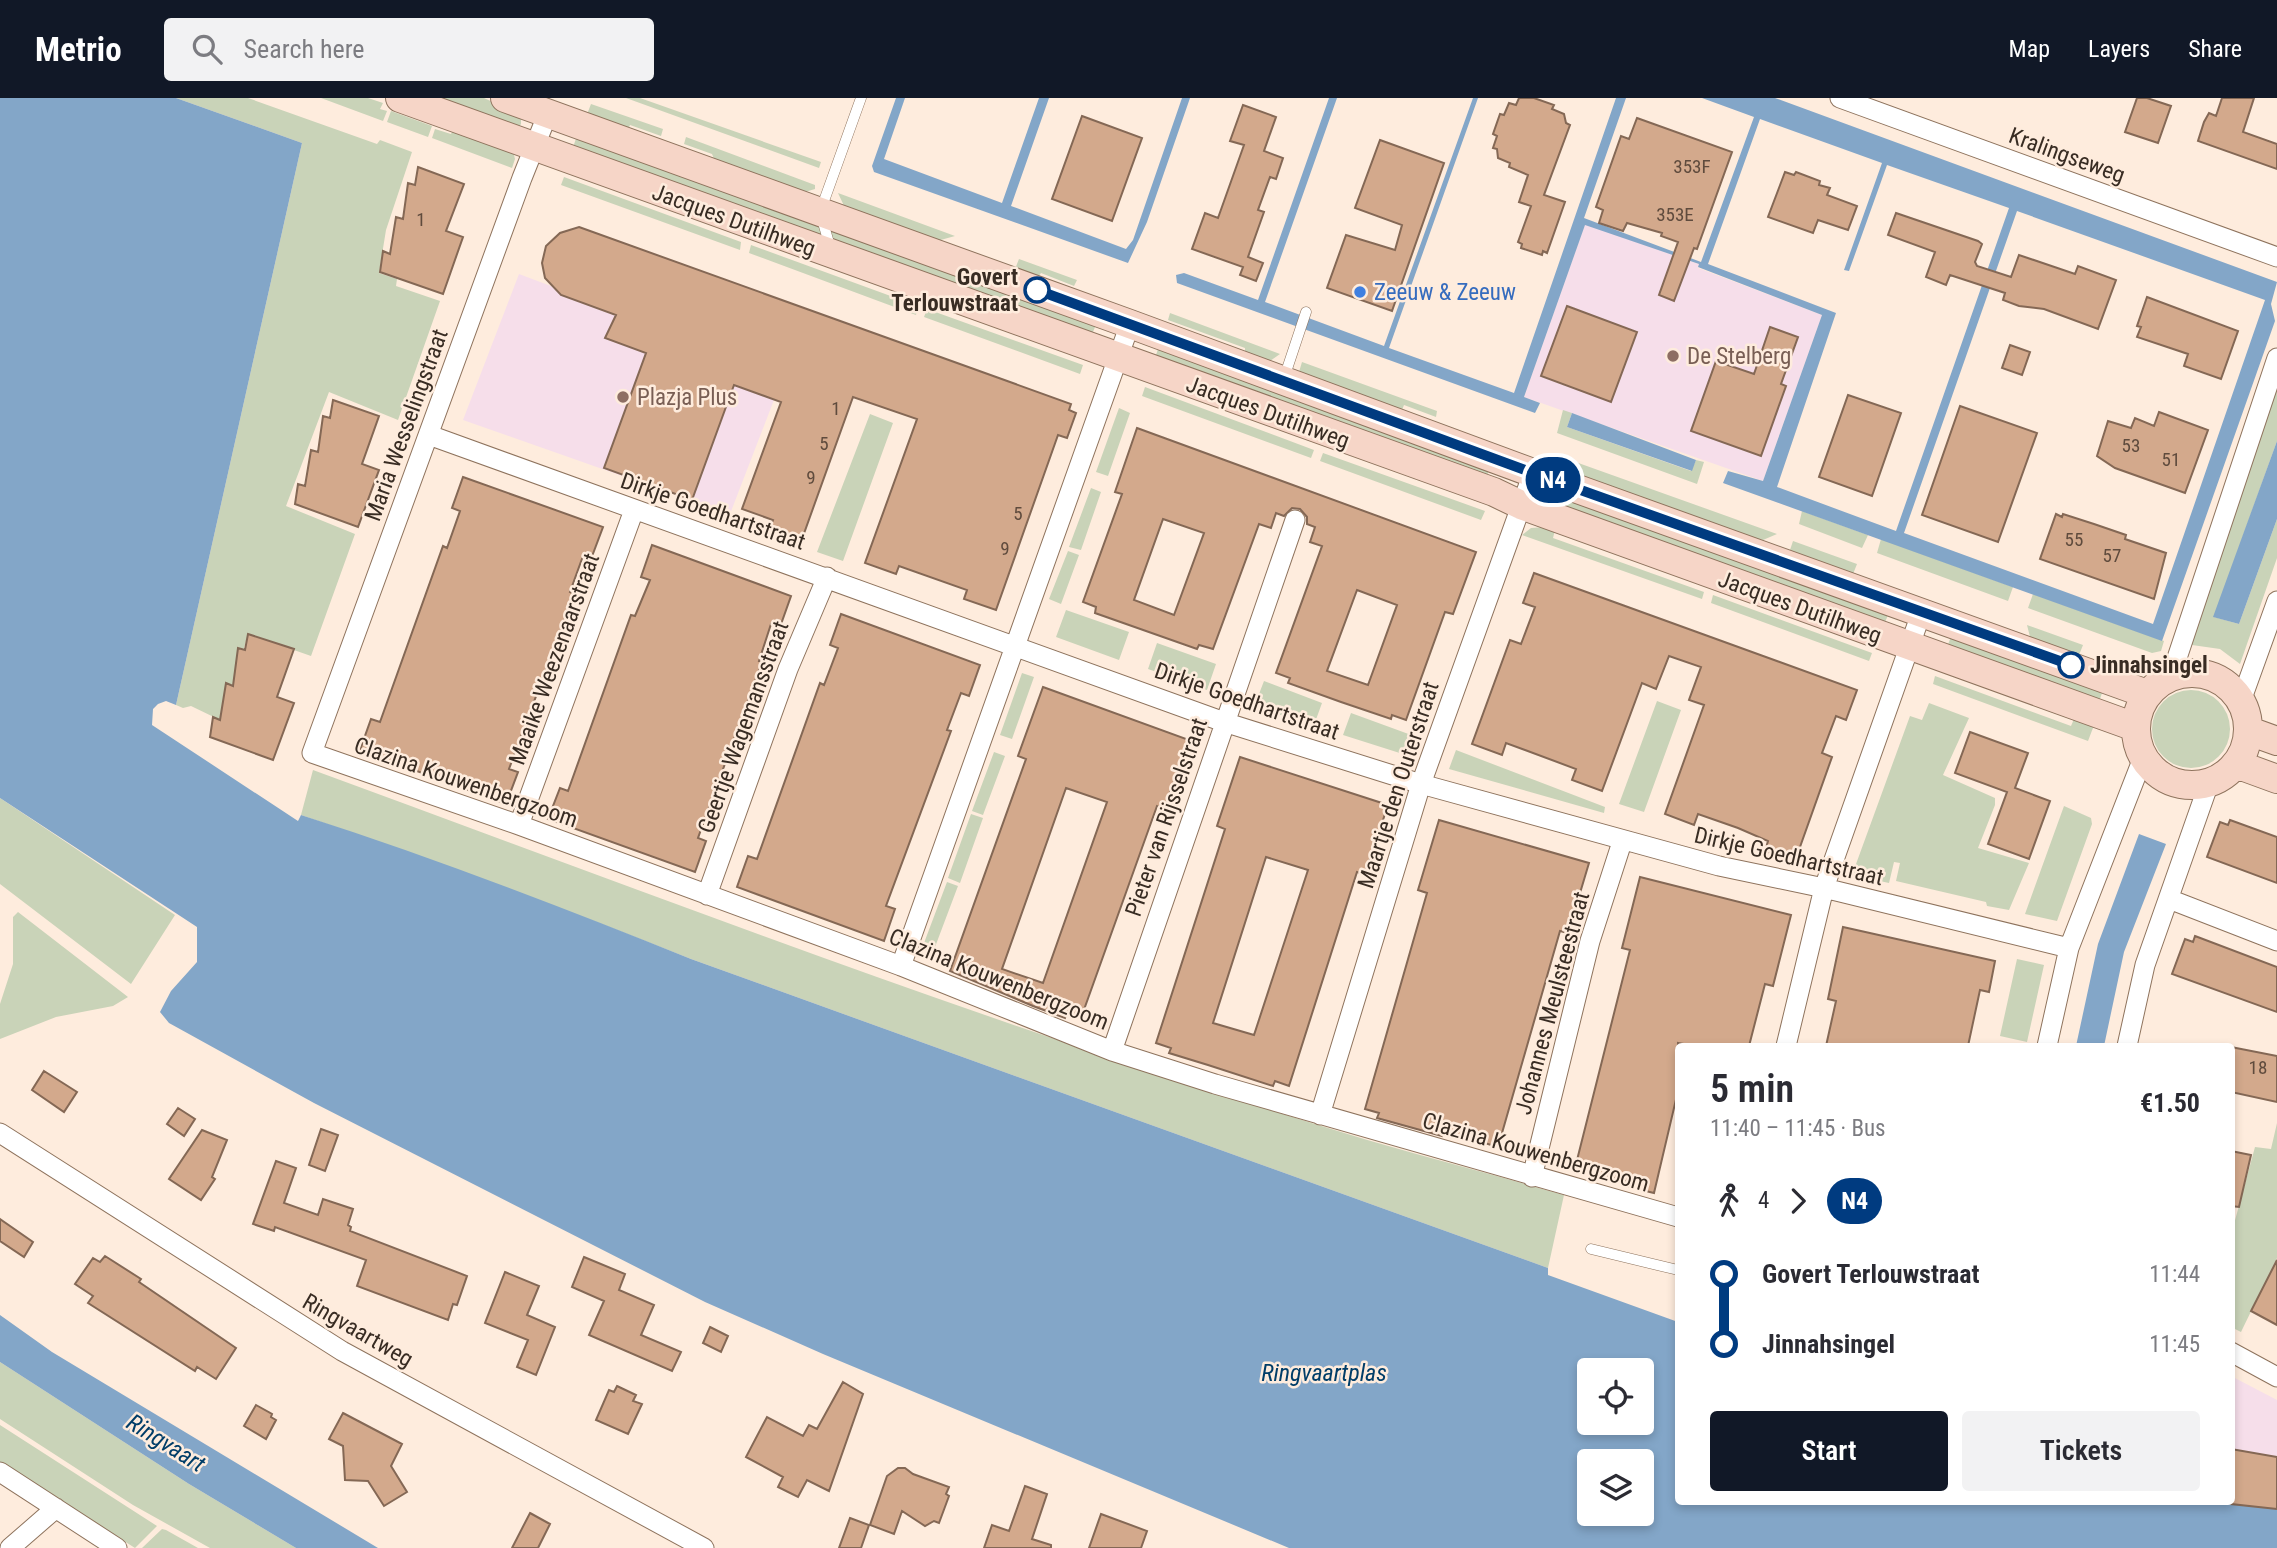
<!DOCTYPE html>
<html lang="en">
<head>
<meta charset="utf-8">
<style>
	:root { --surface:#fff; --page:#f2f2f3; --text:#2b2b33; --muted:#7c7c81; --accent:#111827 }
	body { margin:0; font-family:"Roboto Condensed",sans-serif; background:var(--page); color:var(--text); height:100vh; display:flex; flex-direction:column; font-size:26px; white-space:nowrap }
	* { box-sizing:border-box; margin:0 }
	p { font-size:23px; color:var(--muted) }
	.icon { flex:none; width:38px; height:38px; fill:none; stroke:currentColor; stroke-width:2; stroke-linecap:round; stroke-linejoin:round }
	.map { position:relative; flex:1; overflow:hidden }
	.side { position:absolute; left:1675px; top:945px; width:560px; height:462px; display:flex; flex-direction:column; background:var(--surface); border-radius:7px; box-shadow:0 4px 10px #0003 }
	.side>* { flex:none }
	.badge { padding:0 14px; border-radius:23px; font-size:24px; line-height:46px }
	.tools { position:absolute; left:1577px; top:1260px; display:grid; gap:14px }
	.tools a { display:grid; place-items:center; width:77px; height:77px; border-radius:7px; background:var(--surface); box-shadow:0 4px 10px #0003; font-size:35px }
	.map>.badge { position:absolute; translate:-50% -50%; box-shadow:0 0 0 4px #fff }
	.legs { display:flex; align-items:center; gap:10px; height:77px; padding:0 35px; font-size:23px }
	.legs p { margin-inline-start:auto }
	.overview { display:flex; align-items:center; justify-content:space-between; height:119px; padding:0 35px }
	h1 { font-size:38px; font-weight:600; line-height:52px }
	.primary-button { display:flex; gap:14px; margin-top:auto; padding:14px 35px }
	.primary-button a { flex:1; height:80px; border-radius:7px; background:var(--accent); color:#fff; font-size:28px; font-weight:600; line-height:80px; text-align:center }
	.primary-button a+a { background:var(--page); color:var(--text) }
	ul { padding:0 35px; list-style:none }
	li { display:flex; align-items:center; gap:24px; height:70px; font-size:26px }
	li i { display:grid; place-items:center; width:10px; height:100%; margin:0 9px; background:currentColor }
	li i::after { content:''; width:18px; height:18px; margin:-9px; border:5px solid; border-radius:50%; background:var(--surface) }
	li p { margin-inline-start:auto }
	li:first-child i { background:linear-gradient(#0000 50%,currentColor 0) }
	li:last-child i { background:linear-gradient(currentColor 50%,#0000 0) }
	header { display:flex; align-items:center; gap:42px; box-sizing:border-box; height:98px; padding:0 35px; background:var(--accent); color:#fff }
	header strong { font-size:33px }
	nav { display:flex; gap:38px; margin-inline-start:auto; font-size:24px }
	.search { width:490px; height:63px; background:var(--page); display:flex; align-items:center; gap:18px; box-sizing:border-box; padding:0 24px; border-radius:7px; color:var(--muted); font-size:26px }
	.map>svg:first-child { display:block }
	.education { fill:#f6deea }
	.green { fill:#c9d3b8 }
	.water { fill:#83a6c8; fill-rule:evenodd }
	.building { fill:#d3a98c; stroke:#846855; stroke-width:2; fill-rule:evenodd }
	.lines { fill:none; stroke-linecap:round; stroke-linejoin:round }
	.lane-casing { stroke:#8e735d; stroke-width:11 }
	.street-casing { stroke:#8e735d; stroke-width:21 }
	.secondary-casing { stroke:#8e735d; stroke-width:30 }
	.lane { stroke:#fff; stroke-width:10 }
	.street { stroke:#fff; stroke-width:19 }
	.secondary { stroke:#f6d5c7; stroke-width:28 }
	.line-1-casing { stroke:#fff; stroke-width:16 }
	.line-1 { stroke:#003b80; stroke-width:10 }
	.stop-1-dot { fill:#fff; stroke:#003b80; stroke-width:3.5 }
	.shop-dot { fill:#3f7fe0; stroke:#feecdd; stroke-width:2.5 }
	.education-dot { fill:#8d6e63; stroke:#feecdd; stroke-width:2.5 }
	.labels { text-anchor:middle; stroke-width:5; stroke-linejoin:round; paint-order:stroke }
	.number-label { font-size:19px; fill:#5f4b3d }
	.street-label { font-size:23px; fill:#382c23; stroke:#feecdd }
	.stop-label { font-size:23px; font-weight:bold; fill:#382c23; stroke:#feecdd; text-anchor:end }
	.shop-label { font-size:23px; fill:#366cbe; stroke:#feecdd; text-anchor:start }
	.education-label { font-size:23px; fill:#785e54; stroke:#feecdd; text-anchor:start }
	.water-label { font-size:24px; font-style:italic; fill:#003d68; stroke:#feecdd }
</style>
</head>
<body>
<header>
<strong>Metrio</strong>
<div class="search"><svg class="icon" aria-label="search" viewBox="0 0 24 24"><circle cx="10" cy="10" r="6"/><path d="M15 15l6 6"/></svg>Search here</div>
<nav><a>Map</a><a>Layers</a><a>Share</a></nav>
</header>
<div class="map">
<svg width="2277" height="1450" viewBox="0 0 2277 1450">
	<rect width="100%" height="100%" fill="#feecdd"/>
	<path class="education" d="M1585 126 1699 166 1698 170 1822 217 1763 383 1524 299Z
		M519 176 784 276 730 416 463 322Z
		M2231 1278 2277 1302V1411L2216 1404H2231Z"/>
	<path class="green" d="M176 0H248L377 46 380 42 412 54 386 132 379 175 397 181 396 188 440 203 398 322 329 294 286 408 355 436 311 558 248 536 233 588 226 585 220 622 191 608 183 610 176 607 302 45Z
		M321 0H368L383 5 380 11 387 13 383 23Z
		M429 0H484L521 17V26L518 30Z
		M626 0H640L821 64 819 70Z
		M591 6 663 31 661 38 630 27 627 34 586 19Z
		M391 13 432 28 428 39 387 24Z
		M455 28 513 53 515 61 512 70 432 40 435 31 451 36Z
		M578 35 1098 222 1090 241 572 52Z
		M686 39 815 87V91L805 94 715 63 712 56 684 46Z
		M564 79 741 144 740 152 561 87Z
		M838 95 955 138 937 143 845 110Z
		M751 147 918 208 916 217 749 155Z
		M1019 161 1077 182 1074 188 1041 175 1038 179 1015 171Z
		M927 211 1083 267 1080 276 924 219Z
		M1170 215 1280 256 1270 263 1245 255V250L1168 222Z
		M1160 245 1491 366 1485 384 1154 263Z
		M1302 264 1437 313 1436 319 1404 307 1402 312 1299 274Z
		M2277 279V343L2214 519 2239 526 2277 421V460L2240 566 2220 551 2185 546Z
		M1145 289 1314 352 1311 360 1142 298Z
		M1119 310 1130 315 1108 378 1096 374Z
		M1563 312 1572 315 1567 329 1691 373 1696 362 1704 364 1697 386 1557 335Z
		M870 316 893 325 843 463 817 454Z
		M1323 355 1485 413 1481 422 1320 363Z
		M1556 357 1777 436 1763 442 1754 440 1583 378 1564 381 1549 375Z
		M1547 389 1891 510 1883 529 1543 402V395Z
		M1091 390 1101 394 1081 452 1069 449Z
		M1802 413 1868 437 1862 450 1799 426Z
		M1546 429 1555 432 1553 440 1704 494 1702 501 1522 437 1531 430Z
		M1881 441 2013 489 2008 503 1877 455Z
		M1793 443 1857 466 1853 476 1790 452Z
		M1068 453 1079 457 1061 506 1049 501Z
		M2033 496 2164 543 2161 553 2152 555 2028 510Z
		M1713 497 1872 555 1869 563 1711 505Z
		M1066 512 1129 534 1119 562 1056 539Z
		M2027 527 2083 547 2079 557 2030 539Z
		M1953 533 2104 589 2098 607 1946 552Z
		M1157 545 1216 566 1207 592 1148 571Z
		M1022 575 1034 579 1012 641 1000 637Z
		M1935 578 2071 628 2074 621 2096 622 2088 643 1933 586Z
		M1264 583 1322 605 1314 627 1254 609Z
		M2152 631a39 39 0 1 1 78 0a39 39 0 1 1-78 0Z
		M1657 603 1681 612 1644 714 1619 706Z
		M1929 605 1969 620 1943 677 1995 700V707L1978 750 2029 765 2009 812 1987 808 1986 804 1896 783 1900 765 1894 764 1889 785 1852 777 1910 618 1922 622Z
		M1351 615 1414 638 1406 657 1343 637Z
		M1456 652 1605 709 1604 715 1449 671Z
		M994 654 1005 658 983 717 972 713Z
		M313 672C645 794 976 921 1315 1026 1397 1052 1481 1073 1564 1097L1548 1170 691 861C562 810 433 762 301 717Z
		M0 700 175 817 131 886 0 786Z
		M2064 708 2091 720 2092 726 2057 823 2025 816Z
		M971 716 983 720 960 785 948 780Z
		M947 784 958 788 935 849 924 845Z
		M18 814 128 899 113 908 56 919 0 941V906L13 866V819Z
		M2017 861 2044 867 2027 944 2000 938Z
		M2277 1025V1160L2241 1234 2231 1229V1137L2255 1049 2271 1051Z
		M0 1264 189 1386 296 1450H210L133 1407 0 1321Z
		M0 1327 157 1428 135 1450 0 1364Z
		M162 1431 166 1432 198 1450H142Z"/>
	<path class="water" d="M0 0H176L302 45 176 607 166 603 158 606 153 611 152 627 298 723 301 717C433 759 563 810 691 861L1548 1170V1177L1678 1224V1404H2216L2277 1411V1450H1289L823 1256 705 1204 314 1005 169 925 160 914 171 893 197 864V829L0 700ZM1589 1272H1642V1325H1589ZM1589 1363H1642V1416H1589Z
		M896 0H905L884 61 1002 105 1039 0H1049L1011 108 1126 151 1133 142 1182 0H1190L1147 124 1128 165 874 74 872 68Z
		M1329 0H1337L1265 204 1384 248 1473 0H1478L1389 250 1514 295 1616 0H1626L1584 120 1701 164 1754 19 1702 0H1775L2277 184 2271 206 2275 223 2162 543 1723 385 1728 373 1763 383 1822 217 1698 169 1699 166 1585 127 1524 299 1540 305 1535 315 1177 185 1176 177 1184 175 1258 202ZM1760 21 1882 65 1844 172 1849 173 1887 67 2009 110 1896 433 1777 389 1836 215 1708 166ZM2017 113 2265 202 2153 526 1904 435Z
		M1572 315 1696 362 1692 373 1567 329Z
		M2277 343V421L2239 526 2213 519Z
		M2139 736 2166 746 2124 854 2104 948H2076L2098 846Z
		M0 1217 52 1254 378 1450H296L189 1386 0 1264Z"/>
	<path class="building" d="M1519 0H1534L1554 7 1552 11 1564 16 1566 25 1570 27 1544 97 1565 104 1547 155 1543 153 1542 157 1521 150 1522 146 1518 144 1531 108 1519 104 1528 77 1509 69 1510 65 1498 60 1497 51 1493 50 1497 38 1493 36 1500 16 1504 17 1509 5 1516 7Z
		M2137 0H2147L2171 8 2158 45 2125 34Z
		M2222 0H2254L2243 34 2277 46V71L2198 43 2204 24 2209 15 2216 18Z
		M1243 7 1276 19 1264 53 1283 60 1276 81 1270 79 1258 112 1264 114 1248 159 1263 165 1256 183 1240 177 1243 169 1192 151 1205 115 1218 120 1244 47 1230 43Z
		M1082 18 1142 40 1112 123 1052 101Z
		M1637 20 1732 54 1697 151 1694 150 1674 203 1659 197 1678 144 1661 138 1662 135 1627 125 1623 133 1599 125 1603 112 1596 109 1621 38 1629 41Z
		M1380 42 1444 65 1392 213 1327 190 1346 137 1395 152 1402 127 1355 110Z
		M418 69 464 86 446 133 463 139 443 196 380 174 383 153 390 156 396 119 403 121 408 85 415 87Z
		M1785 74 1794 77 1796 74 1820 83 1819 87 1830 90 1827 97 1857 108 1848 132 1818 122 1813 135 1768 119Z
		M1896 115 1978 143 1982 146 1975 164 1977 168 2011 179 2019 157 2075 176 2078 168 2116 182 2098 231 2044 211 2019 208 2003 202 2005 195 1950 177 1946 187 1926 179 1935 154 1888 137Z
		M579 129 1071 306 1069 312 1076 315 1067 340 1058 337 996 512 964 501 967 492 899 468 896 476 865 465 917 321 853 299 802 441 770 430 773 422 742 411 781 304 734 287 692 402 604 370 646 255 605 240 616 217 561 197 545 180 542 165 546 148 560 135Z
		M2147 199 2238 233 2221 281 2184 268 2188 256 2137 239 2141 229 2137 228Z
		M1567 208 1637 234 1611 304 1541 278Z
		M1770 229 1798 239 1781 286 1786 288 1761 358 1691 333 1716 263 1754 276Z
		M2010 247 2030 254 2022 277 2002 270Z
		M1848 297 1901 315 1872 398 1819 379Z
		M333 302 379 318 362 366 379 372 358 429 295 406 298 386 305 388 311 352 318 354 323 318 330 320Z
		M1960 308 2037 335 1998 444 1922 417Z
		M2159 314 2208 332 2185 395 2115 370 2097 358 2108 323 2131 330 2135 320 2154 328Z
		M1137 330 1476 454 1453 516 1445 514 1406 622 1392 617 1391 621 1341 604 1288 585 1290 580 1276 575 1322 448 1310 444 1315 429 1307 426V419L1300 411 1292 410 1284 418 1276 415 1271 430 1259 426 1213 551 1199 547 1197 551 1095 515 1096 509 1083 504 1122 396 1115 394ZM1163 421 1204 435 1174 517 1134 502ZM1357 492 1397 507 1368 587 1327 573Z
		M463 379 603 429 591 461 583 458 570 494 574 496 509 671 518 674 506 706 360 652 371 621 380 624 443 448 447 450 460 413 452 410Z
		M2056 416 2062 419 2063 416 2094 426 2126 437 2125 441 2166 455 2154 501 2040 461Z
		M652 447 791 498 780 529 771 526 759 563 762 564 698 740 706 743 695 774 548 721 560 690 568 693 631 517 635 518 650 482 641 479Z
		M1534 475 1857 592 1846 622 1836 618 1822 655 1832 659 1795 763 1765 753 1768 743 1738 730 1698 716 1694 727 1665 716 1704 607 1689 602 1701 569 1669 558 1656 591 1642 585 1602 693 1572 682 1576 671 1506 645 1502 657 1472 646 1510 542 1521 546 1535 509 1523 505Z
		M841 516 980 567 969 598 961 595 947 632 951 633 886 808 895 811 884 843 737 789 748 758 757 761 820 585 824 587 838 550 830 547Z
		M248 536 294 551 277 599 294 605 273 662 210 639 213 619 220 622 226 585 233 588 238 550 245 552Z
		M1043 589 1189 642 1164 711 1157 708 1081 920 1067 914 1065 920 1033 908 950 873 1026 661 1018 658ZM1066 690 1107 704 1043 885 1002 871Z
		M1970 634 2028 655 2015 690 2050 703 2029 761 1988 746 2007 694 1955 675Z
		M1240 659 1388 707 1365 776 1357 774 1289 988 1275 983 1273 988 1208 967 1169 955 1171 950 1156 945 1225 731 1217 728ZM1266 759 1308 772 1254 937 1213 925Z
		M1439 722 1589 765 1568 835 1560 833 1498 1049 1444 1033 1442 1038 1377 1020 1379 1015 1365 1011 1427 795 1418 792Z
		M2230 722 2277 739V785L2207 759 2220 724 2228 727Z
		M1640 779 1791 817 1773 888 1765 886 1749 948H1695L1678 945V993L1654 1095 1629 1089 1630 1084 1575 1070 1630 852 1622 850Z
		M1843 829 1995 863 1989 894 1980 892 1968 948H1826L1836 903 1828 901Z
		M2195 838 2277 869V914L2172 876 2185 841 2193 844Z
		M2231 949 2277 958V1004L2231 994Z
		M44 973 77 994 64 1014 32 992Z
		M178 1010 195 1021 184 1038 167 1026Z
		M321 1031 338 1037 325 1073 309 1067Z
		M202 1032 227 1042 212 1079 215 1081 201 1102 169 1081Z
		M2231 1053 2251 1057 2239 1109 2231 1108Z
		M276 1063 296 1070 284 1105 318 1117 323 1101 353 1111 348 1127 351 1129 350 1133 467 1178 457 1207 453 1206 448 1222 357 1188 366 1162 275 1129 274 1133 253 1126Z
		M0 1121 33 1144 24 1159 0 1143Z
		M105 1158 141 1181 139 1184 236 1250 216 1281 197 1269 195 1273 88 1205 93 1198 75 1186 93 1160 100 1164Z
		M584 1159 625 1176 619 1192 654 1207 641 1237 681 1254 672 1273 589 1237 604 1203 572 1189Z
		M2277 1162V1227L2251 1213Z
		M505 1174 539 1188 527 1217 555 1229 536 1277 517 1269 528 1242 485 1225Z
		M710 1229 728 1238 721 1254 703 1245Z
		M843 1284 863 1296 829 1393 807 1382 798 1399 778 1389 783 1379 746 1359 767 1319 803 1338 809 1327 817 1331Z
		M617 1288 636 1297 633 1303 642 1306 628 1336 596 1322 609 1292 614 1294Z
		M256 1307 272 1316 271 1319 276 1322 266 1341 244 1328Z
		M343 1315 402 1346 391 1368 407 1394 384 1408 368 1383 345 1382 343 1348 329 1341Z
		M2231 1351 2277 1359V1411L2231 1406Z
		M898 1370H905L913 1376 949 1389 946 1396 949 1398 939 1425 934 1423 925 1428 902 1413 894 1436 870 1427 887 1378Z
		M1025 1388 1047 1396 1032 1441 1051 1447V1450H984L992 1427 1009 1433Z
		M530 1415 550 1426 538 1450H512Z
		M1101 1416 1147 1433 1141 1450H1089Z
		M850 1420 869 1427 861 1450H839Z"/>
	<g class="lines">
		<g class="lane-casing">
			<path id="lane" d="M831 152 820 114 861 0
				M1284 280 1306 214
				M1591 1151 1678 1172"/>
		</g>
		<g class="street-casing">
			<path id="street" d="M1840 0 2277 159
				M548 15 522 80 312 655 519 727 901 868 1112 953 1215 986 1678 1119
				M429 337 1224 624 1421 686 1719 768 1824 790 2069 850
				M2171 578 2277 260
				M2241 603 2277 503
				M519 727 634 412
				M707 797 788 571 827 479
				M2169 801 2277 843
				M901 868 1130 226
				M1786 948 1824 790 1922 513
				M2047 948 2069 850 2143 660
				M2127 948 2145 867 2209 685
				M1112 953 1295 422
				M1320 1017 1421 686 1533 375
				M0 1035 342 1253 704 1450
				M1532 1079 1590 843 1622 744
				M2231 1254 2277 1279
				M0 1374 117 1450
				M10 1450 56 1410"/>
		</g>
		<g class="secondary-casing">
			<path id="secondary" d="M400 0 1494 394 1521 407 2135 629
				M505 0 1130 226 1533 375 2147 596
				M2136 631a56 56 0 1 1 112 0a56 56 0 1 1-112 0Z
				M2249 633 2277 643
				M2236 666 2277 681"/>
		</g>
		<use href="#lane" class="lane"/>
		<use href="#street" class="street"/>
		<use href="#secondary" class="secondary"/>
	</g>
	<g class="lines">
		<g class="line-1-casing">
			<path id="line-1" d="M1037 192 1533 375 2071 567"/>
		</g>
		<use href="#line-1" class="line-1"/>
	</g>
	<g class="stop-1-dot">
		<circle cx="1037" cy="192" r="12"/>
		<circle cx="2071" cy="567" r="12"/>
	</g>
	<circle class="shop-dot" cx="1360" cy="194" r="7"/>
	<g class="education-dot">
		<circle cx="1673" cy="258" r="7"/>
		<circle cx="623" cy="299" r="7"/>
	</g>
	<g class="labels">
		<g class="number-label">
			<text x="1692" y="75">353F</text>
			<text x="1675" y="123">353E</text>
			<text x="421" y="128">1</text>
			<text x="836" y="317">1</text>
			<text x="824" y="352">5</text>
			<text x="2131" y="354">53</text>
			<text x="2171" y="368">51</text>
			<text x="811" y="386">9</text>
			<text x="1018" y="422">5</text>
			<text x="2074" y="448">55</text>
			<text x="1005" y="457">9</text>
			<text x="2112" y="464">57</text>
			<text x="2258" y="976">18</text>
		</g>
		<g class="street-label">
			<text transform="translate(2067 57) rotate(20)" y="8">Kralingseweg</text>
			<text transform="translate(734 122) rotate(20)" y="8">Jacques Dutilhweg</text>
			<text transform="translate(1268 314) rotate(20)" y="8">Jacques Dutilhweg</text>
			<text transform="translate(406 327) rotate(-70)" y="8">Maria Wesselingstraat</text>
			<text transform="translate(713 413) rotate(19)" y="8">Dirkje Goedhartstraat</text>
			<text transform="translate(1800 509) rotate(20)" y="8">Jacques Dutilhweg</text>
			<text transform="translate(554 561) rotate(-70)" y="8">Maaike Weezenaarstraat</text>
			<text transform="translate(1247 603) rotate(19)" y="8">Dirkje Goedhartstraat</text>
			<text transform="translate(743 629) rotate(-70)" y="8">Geertje Wagemansstraat</text>
			<text transform="translate(466 684) rotate(19)" y="8">Clazina Kouwenbergzoom</text>
			<text transform="translate(1398 687) rotate(-72)" y="8">Maartje den Outerstraat</text>
			<text transform="translate(1166 719) rotate(-71)" y="8">Pieter van Rijsselstraat</text>
			<text transform="translate(1789 758) rotate(13)" y="8">Dirkje Goedhartstraat</text>
			<text transform="translate(999 881) rotate(22)" y="8">Clazina Kouwenbergzoom</text>
			<text transform="translate(1552 905) rotate(-75)" y="8">Johannes Meulsteestraat</text>
			<text transform="translate(1536 1054) rotate(16)" y="8">Clazina Kouwenbergzoom</text>
			<text transform="translate(358 1232) rotate(30)" y="8">Ringvaartweg</text>
		</g>
		<g class="stop-label">
			<text x="1018" y="187">Govert<tspan x="1018" dy="26">Terlouwstraat</tspan></text>
			<text x="2090" y="575" text-anchor="start">Jinnahsingel</text>
		</g>
		<g class="shop-label">
			<text x="1374" y="202">Zeeuw &amp; Zeeuw</text>
		</g>
		<g class="education-label">
			<text x="1687" y="266">De Stelberg</text>
			<text x="637" y="307">Plazja Plus</text>
		</g>
		<g class="water-label">
			<text x="1324" y="1283">Ringvaartplas</text>
			<text transform="translate(166 1345) rotate(32)" y="8">Ringvaart</text>
		</g>
	</g>
</svg>
<div class="tools">
<a><svg class="icon" aria-label="locate" viewBox="0 0 24 24"><circle cx="12" cy="12" r="6"/><path d="M12 2v4M12 18v4M2 12h4M18 12h4"/></svg></a>
<a><svg class="icon" aria-label="layers" viewBox="0 0 24 24"><path d="M12 4l9 5-9 5-9-5zM3 14l9 5 9-5"/></svg></a>
</div>
<b class="badge" style="left:1553px;top:382px;background:#003b80;color:#fff">N4</b>
<section class="side">
<div class="overview"><div><h1>5 min</h1><p>11:40 – 11:45 · Bus</p></div><b>€1.50</b></div>
<div class="legs"><svg class="icon" aria-label="walk" viewBox="0 0 24 24"><circle cx="13" cy="4" r="2"/><path d="M13 8l-2 6 4 7M11 14l-3 7M7 12l3-4h3l4 4"/></svg>4<svg class="icon" aria-label="forward" viewBox="0 0 24 24"><path d="M9 5l7 7-7 7"/></svg><b class="badge" style="background:#003b80;color:#fff">N4</b></div>
<ul>
<li><i style="color:#003b80"></i><b>Govert Terlouwstraat</b><p>11:44</p></li>
<li><i style="color:#003b80"></i><b>Jinnahsingel</b><p>11:45</p></li>
</ul>
<div class="primary-button"><a>Start</a><a>Tickets</a></div>
</section>
</div>
</body>
</html>
